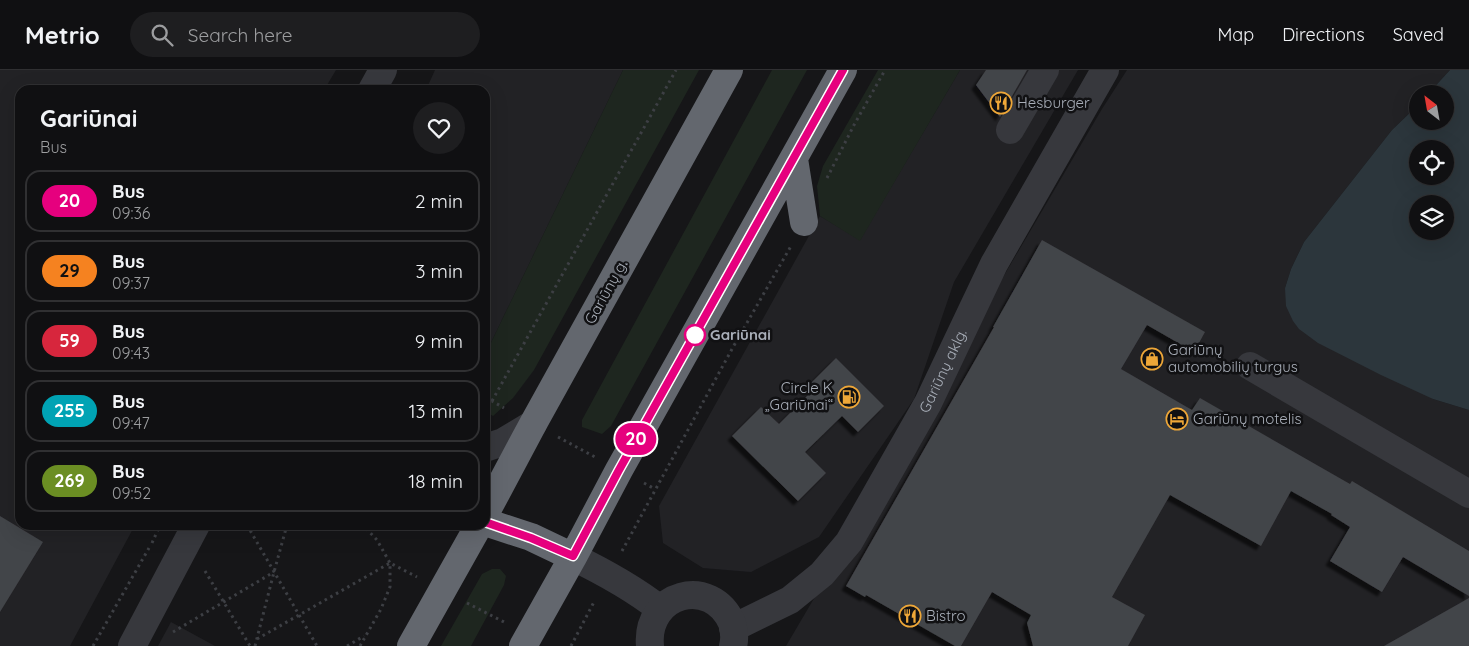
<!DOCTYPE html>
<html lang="en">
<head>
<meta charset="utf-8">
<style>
	:root { --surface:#101012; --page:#1e1e20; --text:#f1f3f6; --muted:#9c9d9f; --line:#303032 }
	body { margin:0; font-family:Quicksand,sans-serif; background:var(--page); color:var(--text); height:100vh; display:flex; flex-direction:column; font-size:19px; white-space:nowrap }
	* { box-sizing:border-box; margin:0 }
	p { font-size:16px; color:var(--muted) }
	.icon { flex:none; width:28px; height:28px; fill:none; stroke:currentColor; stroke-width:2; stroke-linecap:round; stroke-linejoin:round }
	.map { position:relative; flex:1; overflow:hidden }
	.details { position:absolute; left:15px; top:15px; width:475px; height:445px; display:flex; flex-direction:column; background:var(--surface); border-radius:15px; box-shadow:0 5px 20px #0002,0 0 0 1px var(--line) }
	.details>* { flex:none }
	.badge { padding:0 10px; border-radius:16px; font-size:18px; line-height:32px }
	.needle { width:32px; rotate:329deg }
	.controls { position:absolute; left:1409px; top:15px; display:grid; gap:10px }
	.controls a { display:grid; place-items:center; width:45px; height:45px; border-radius:50%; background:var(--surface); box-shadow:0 5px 20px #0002,0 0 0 1px var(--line); font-size:25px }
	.map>.badge { position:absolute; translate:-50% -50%; box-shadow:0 0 0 2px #fff }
	.round { display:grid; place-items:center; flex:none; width:52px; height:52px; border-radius:26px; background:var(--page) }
	.headline { display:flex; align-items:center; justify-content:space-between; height:85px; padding:0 25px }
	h1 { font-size:24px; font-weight:800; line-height:38px }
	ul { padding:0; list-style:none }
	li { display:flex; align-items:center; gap:15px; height:62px; margin:0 10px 8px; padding:0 15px; border:2px solid var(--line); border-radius:15px }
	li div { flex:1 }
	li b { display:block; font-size:19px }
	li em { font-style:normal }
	li .badge { min-width:55px; font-weight:700; text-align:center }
	header { display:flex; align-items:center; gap:30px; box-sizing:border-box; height:70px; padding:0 25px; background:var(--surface); border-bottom:1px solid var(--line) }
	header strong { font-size:24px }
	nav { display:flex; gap:28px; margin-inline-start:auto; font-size:18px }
	.search { width:350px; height:45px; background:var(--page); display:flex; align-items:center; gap:12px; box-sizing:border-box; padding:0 18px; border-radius:28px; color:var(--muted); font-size:19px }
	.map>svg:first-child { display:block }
	.built { fill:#222225 }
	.green { fill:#1e261f }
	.water { fill:#2c363c; fill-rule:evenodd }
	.building { fill:#424448; filter:url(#shadow) }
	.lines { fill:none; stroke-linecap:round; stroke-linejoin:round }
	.path { stroke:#3d3f44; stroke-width:3; stroke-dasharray:2.5 4; stroke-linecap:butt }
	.minor { stroke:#37383d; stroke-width:28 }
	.highway { stroke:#63676e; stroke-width:28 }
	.line-casing { stroke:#fff; stroke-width:11 }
	.line { stroke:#e6007e; stroke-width:8 }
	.stop-dot { fill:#fff; stroke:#e6007e; stroke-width:2.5 }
	.labels { text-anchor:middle; stroke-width:5; stroke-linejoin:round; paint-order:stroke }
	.poi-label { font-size:15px; fill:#a8aeb8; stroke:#111113; text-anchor:start }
	.street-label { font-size:15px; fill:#a8aeb8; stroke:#111113 }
	.stop-label { font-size:15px; font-weight:bold; fill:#a8aeb8; stroke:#111113; text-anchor:start }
</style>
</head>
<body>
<header>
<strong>Metrio</strong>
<div class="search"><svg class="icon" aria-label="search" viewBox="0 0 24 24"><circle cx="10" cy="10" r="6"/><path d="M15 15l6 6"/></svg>Search here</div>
<nav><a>Map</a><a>Directions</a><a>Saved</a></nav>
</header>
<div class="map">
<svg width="1469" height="576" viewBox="0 0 1469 576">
	<defs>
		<filter id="shadow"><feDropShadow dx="-4.5" dy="4.5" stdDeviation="1" flood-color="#0009"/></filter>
	</defs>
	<rect width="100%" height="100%" fill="#161618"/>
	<path class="built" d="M0 0H336L324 20H20V455H135L70 576H0Z
		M435 0H623L485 285V20H426Z
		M960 0H1078L954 212 914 329 819 467 751 502 703 498 663 473 659 436 820 146 860 170Z
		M1127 0H1450L1428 24H1418L1417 36 1392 60 1304 172 1291 199 1285 218 1433 329 1469 340V576H786L1102 39Z
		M171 552 215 576H158Z"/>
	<path class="green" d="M623 0H699L534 300 513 328 493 346 485 341V285Z
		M772 0H807L611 356 602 364 582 357V350Z
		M878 0H960L860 171 820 146 817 116 823 96Z
		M492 499H500L506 506 504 515 471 576H441L482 504Z"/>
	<path class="water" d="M1450 0H1469V340L1433 329 1381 305 1318 273 1299 259 1293 251 1286 236 1285 218 1291 199 1304 172 1392 60 1417 36 1418 51H1445V24H1428ZM1418 79H1445V106H1418ZM1418 134H1445V161H1418Z"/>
	<path class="building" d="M986 0H1027L1000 47 976 15Z
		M1042 170 1205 262 1194 282 1147 255 1121 299 1192 340 1200 328 1350 414 1352 411 1469 481V526L1403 487 1382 522 1330 491 1350 457 1331 445 1332 444 1291 421 1261 476 1170 425 1112 527 1145 545 1128 576H1033L1027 553 1031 545 992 522 961 576H955L866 525 865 527 846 516 994 257H993Z
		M836 288 884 336 858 362 842 346 805 382 826 403 798 431 732 366 761 337 779 354 815 318 810 314Z
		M0 446 43 472 0 542Z
		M1469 528V576H1384L1446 541Z"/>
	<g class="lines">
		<path class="path" d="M827 108 854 55 885 0
			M492 331 676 0
			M485 333 492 331 504 338
			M558 367 595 387
			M644 413 655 419
			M247 455 317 576
			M152 473 160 455
			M622 481 732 279 791 176
			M205 501 250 576
			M467 533 504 552
			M173 562 274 502
			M257 569 390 493 417 507
			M93 576 149 478
			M255 576 274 502 287 455
			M347 576 364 566
			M360 576 381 539 390 517V493L377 470 363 455
			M571 576 595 530"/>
		<g class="minor">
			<path d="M372 20 383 0"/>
			<path d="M1010 60 1045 0"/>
			<path d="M1250 296 1469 424"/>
			<path d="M485 378 503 372 533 354"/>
			<path d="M573 487C604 502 633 518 660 539"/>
			<path id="s1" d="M733 558 790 530 822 504 849 472 928 333 994 194 1105 0"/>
			<path d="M132 576 196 455"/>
			<path d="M650 576C645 523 711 505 732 553 734 560 735 569 733 576"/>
		</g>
		<path class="highway" d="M794 89 804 152
			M485 444 533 354 729 0
			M485 452 531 467 573 487
			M411 576 479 455
			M523 576 573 487 619 400 843 0"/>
	</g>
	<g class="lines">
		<g class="line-casing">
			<path id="line" d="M485 452 531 468 573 486 619 400 843 0"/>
		</g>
		<use href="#line" class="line"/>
	</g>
	<defs>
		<g id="restaurant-ring" transform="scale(1.125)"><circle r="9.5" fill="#111113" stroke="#eea738" stroke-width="1.5"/><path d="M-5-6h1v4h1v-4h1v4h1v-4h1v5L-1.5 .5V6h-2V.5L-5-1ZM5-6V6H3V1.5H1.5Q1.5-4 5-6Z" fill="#eea738"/></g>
		<g id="shop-ring" transform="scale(1.125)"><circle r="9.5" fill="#111113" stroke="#eea738" stroke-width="1.5"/><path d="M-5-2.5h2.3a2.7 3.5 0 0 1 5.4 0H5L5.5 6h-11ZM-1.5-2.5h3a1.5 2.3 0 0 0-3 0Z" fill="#eea738"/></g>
		<g id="fuel-ring" transform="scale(1.125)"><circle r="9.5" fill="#111113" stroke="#eea738" stroke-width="1.5"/><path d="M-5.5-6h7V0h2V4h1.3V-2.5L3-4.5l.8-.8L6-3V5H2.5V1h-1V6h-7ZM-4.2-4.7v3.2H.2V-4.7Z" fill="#eea738"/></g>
		<g id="hotel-ring" transform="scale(1.125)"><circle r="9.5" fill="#111113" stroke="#eea738" stroke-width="1.5"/><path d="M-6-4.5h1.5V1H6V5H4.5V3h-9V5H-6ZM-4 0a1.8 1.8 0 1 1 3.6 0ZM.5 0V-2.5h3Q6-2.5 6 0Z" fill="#eea738"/></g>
	</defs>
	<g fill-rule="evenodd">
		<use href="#restaurant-ring" x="1001" y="33"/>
		<use href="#shop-ring" x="1152" y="289"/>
		<use href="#fuel-ring" x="849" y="327"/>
		<use href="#hotel-ring" x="1177" y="349"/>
		<use href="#restaurant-ring" x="910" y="546"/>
	</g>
	<circle class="stop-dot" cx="695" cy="265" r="10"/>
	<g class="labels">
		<g class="poi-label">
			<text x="1017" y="38">Hesburger</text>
			<text x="1168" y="285">Gariūnų<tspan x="1168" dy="17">automobilių turgus</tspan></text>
			<text x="833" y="323" text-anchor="end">Circle K<tspan x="833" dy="17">„Gariūnai“</tspan></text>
			<text x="1193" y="354">Gariūnų motelis</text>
			<text x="926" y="551">Bistro</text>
		</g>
		<g class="street-label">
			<text transform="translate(606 222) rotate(-61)" y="5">Gariūnų g.</text>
			<text dy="5" stroke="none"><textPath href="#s1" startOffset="342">Gariūnų aklg.</textPath></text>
		</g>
		<g class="stop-label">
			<text x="710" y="270">Gariūnai</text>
		</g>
	</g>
</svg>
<div class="controls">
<a><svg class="needle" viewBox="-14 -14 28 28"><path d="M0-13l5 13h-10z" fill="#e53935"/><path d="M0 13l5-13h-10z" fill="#9c9d9f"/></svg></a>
<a><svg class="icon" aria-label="locate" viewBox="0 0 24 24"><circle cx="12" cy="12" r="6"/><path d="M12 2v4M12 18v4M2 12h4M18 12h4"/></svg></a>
<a><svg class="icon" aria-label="layers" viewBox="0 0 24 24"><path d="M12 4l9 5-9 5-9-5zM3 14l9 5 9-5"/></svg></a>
</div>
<b class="badge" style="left:636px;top:369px;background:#e6007e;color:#fff">20</b>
<section class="details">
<div class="headline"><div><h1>Gariūnai</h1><p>Bus</p></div><a class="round"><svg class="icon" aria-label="heart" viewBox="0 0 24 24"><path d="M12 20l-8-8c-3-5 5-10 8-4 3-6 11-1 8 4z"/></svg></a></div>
<ul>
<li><span class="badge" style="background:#e6007e;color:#fff">20</span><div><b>Bus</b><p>09:36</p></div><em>2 min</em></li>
<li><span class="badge" style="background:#f58220;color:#111">29</span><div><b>Bus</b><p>09:37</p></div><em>3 min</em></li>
<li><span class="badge" style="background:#d7263d;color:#fff">59</span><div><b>Bus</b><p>09:43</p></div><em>9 min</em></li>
<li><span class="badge" style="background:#00a3b4;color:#fff">255</span><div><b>Bus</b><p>09:47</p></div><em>13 min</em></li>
<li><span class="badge" style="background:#6b8e23;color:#fff">269</span><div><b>Bus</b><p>09:52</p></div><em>18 min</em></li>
</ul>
</section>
</div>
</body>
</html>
